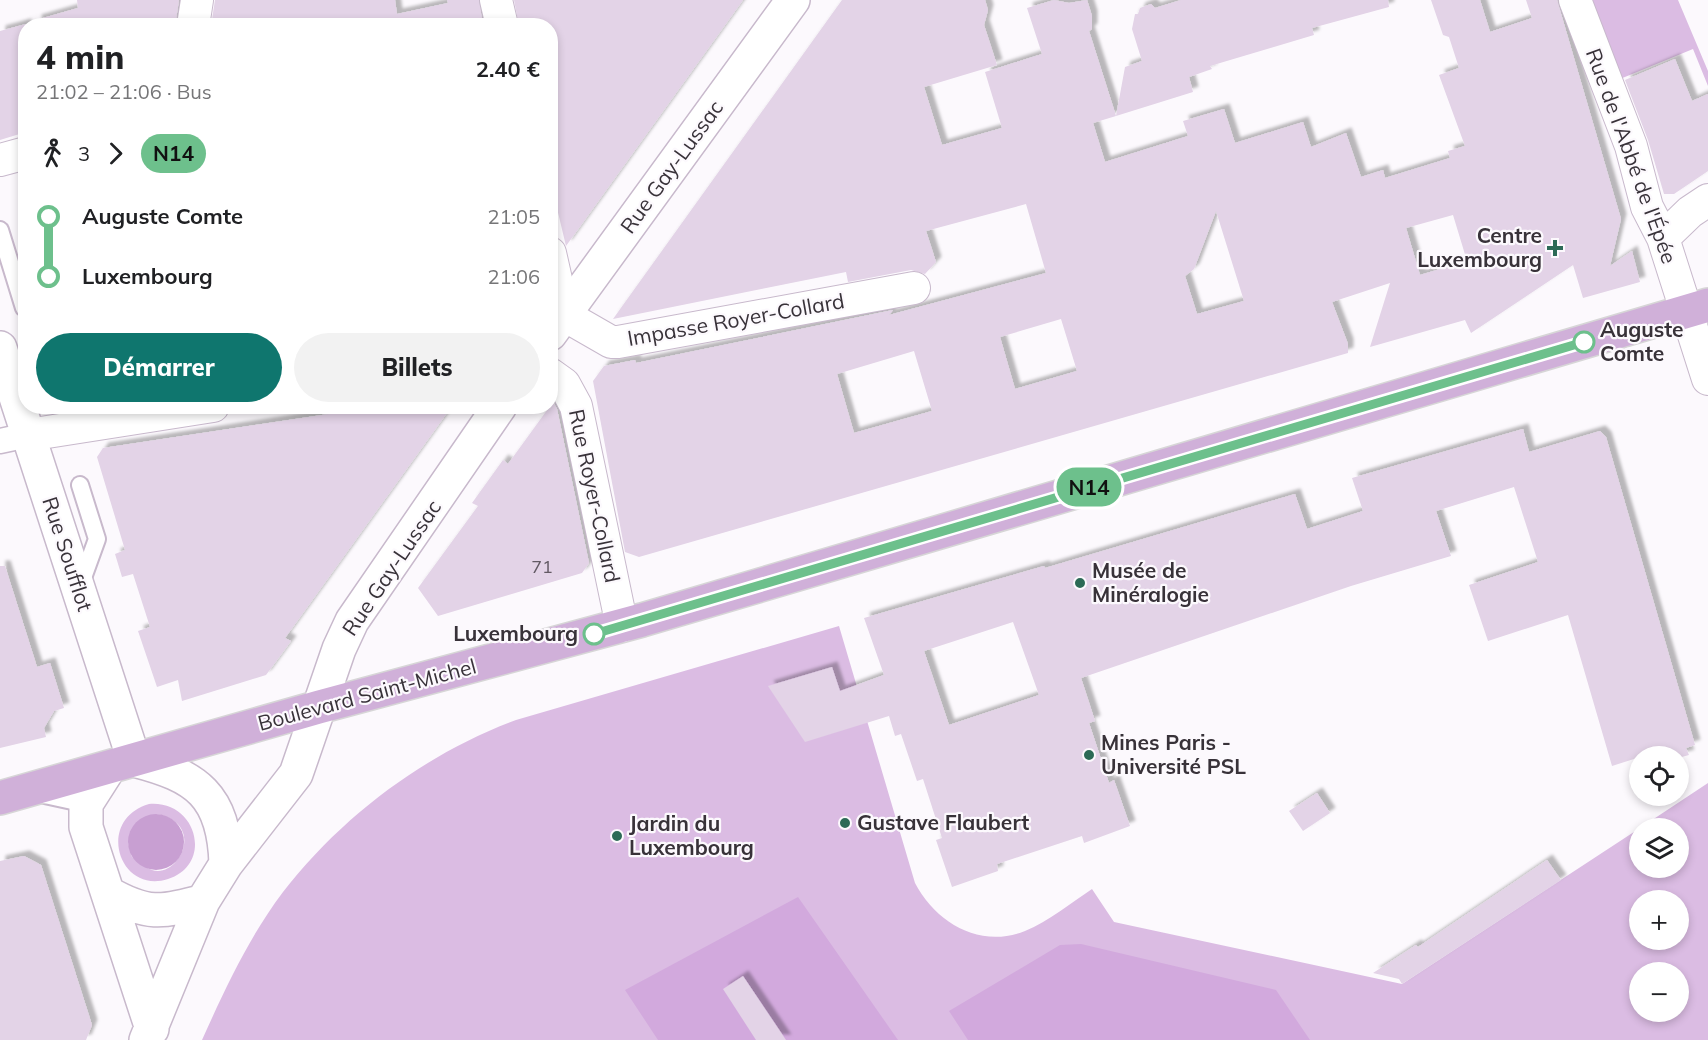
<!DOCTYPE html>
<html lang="fr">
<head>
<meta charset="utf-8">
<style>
	:root { --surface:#fff; --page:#f2f2f2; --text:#202124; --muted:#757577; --accent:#0f766e }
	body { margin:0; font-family:Mulish,sans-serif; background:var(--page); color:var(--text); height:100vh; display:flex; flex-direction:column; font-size:22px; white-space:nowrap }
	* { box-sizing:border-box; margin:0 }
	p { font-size:20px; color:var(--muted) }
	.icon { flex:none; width:33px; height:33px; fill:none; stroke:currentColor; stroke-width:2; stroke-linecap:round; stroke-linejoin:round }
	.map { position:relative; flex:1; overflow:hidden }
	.sheet { position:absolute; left:18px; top:18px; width:540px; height:396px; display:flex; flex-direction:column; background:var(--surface); border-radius:24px; box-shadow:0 3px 9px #0003 }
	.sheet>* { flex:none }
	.badge { padding:0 12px; border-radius:20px; font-size:21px; line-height:39px }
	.controls { position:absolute; left:1629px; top:746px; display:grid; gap:12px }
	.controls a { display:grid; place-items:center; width:60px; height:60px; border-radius:50%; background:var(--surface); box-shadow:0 3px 9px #0003; font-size:30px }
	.map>.badge { position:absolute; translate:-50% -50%; box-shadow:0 0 0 3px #fff }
	.legs { display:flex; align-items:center; gap:9px; height:66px; padding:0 18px; font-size:20px }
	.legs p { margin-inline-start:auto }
	.overview { display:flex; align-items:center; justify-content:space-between; height:102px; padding:0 18px }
	h1 { font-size:33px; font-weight:800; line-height:45px }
	.button { display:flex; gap:12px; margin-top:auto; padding:12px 18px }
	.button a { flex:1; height:69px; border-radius:36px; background:var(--accent); color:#fff; font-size:24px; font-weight:800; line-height:69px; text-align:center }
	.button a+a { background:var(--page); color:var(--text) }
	ul { padding:0 18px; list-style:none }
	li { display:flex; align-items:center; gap:21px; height:60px; font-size:22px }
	li i { display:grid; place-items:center; width:9px; height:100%; margin:0 8px; background:currentColor }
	li i::after { content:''; width:15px; height:15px; margin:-8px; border:4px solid; border-radius:50%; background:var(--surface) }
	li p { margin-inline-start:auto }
	li:first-child i { background:linear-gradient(#0000 50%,currentColor 0) }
	li:last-child i { background:linear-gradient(currentColor 50%,#0000 0) }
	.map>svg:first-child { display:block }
	.green { fill:#dbbce3; fill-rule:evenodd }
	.forest { fill:#d2a9dd }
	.water { fill:#c89fd2 }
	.building { fill:#e3d3e7; fill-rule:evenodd; filter:url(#shadow) }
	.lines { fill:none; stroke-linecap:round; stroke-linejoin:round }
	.service-casing { stroke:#c8b9cc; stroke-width:20 }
	.pedestrian-casing { stroke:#c8b9cc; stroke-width:27 }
	.minor-casing { stroke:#c8b9cc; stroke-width:34 }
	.tertiary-casing { stroke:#c8b9cc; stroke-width:36 }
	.secondary-casing { stroke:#c8b9cc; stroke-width:36 }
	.primary-casing { stroke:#d7d6d7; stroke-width:36 }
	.service { stroke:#fff; stroke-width:16 }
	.pedestrian { stroke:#fff; stroke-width:24 }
	.minor { stroke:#fff; stroke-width:32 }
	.tertiary { stroke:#fff; stroke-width:33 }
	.secondary { stroke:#fff; stroke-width:33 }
	.primary { stroke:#d0b0d9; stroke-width:33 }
	.line-1-casing { stroke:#fff; stroke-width:14 }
	.line-1 { stroke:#6dc08c; stroke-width:9 }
	.poi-dot { fill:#2c6a56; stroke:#fcf9fd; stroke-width:2 }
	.stop-1-dot { fill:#fff; stroke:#6dc08c; stroke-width:3 }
	.labels { text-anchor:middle; stroke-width:4.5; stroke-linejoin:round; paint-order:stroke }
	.number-label { font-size:18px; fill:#635a64 }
	.street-label { font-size:21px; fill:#383239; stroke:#fcf9fd }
	.poi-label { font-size:21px; font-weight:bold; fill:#383239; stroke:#fcf9fd; text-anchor:start }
	.stop-label { font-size:21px; font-weight:bold; fill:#383239; stroke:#fcf9fd; text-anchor:start }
</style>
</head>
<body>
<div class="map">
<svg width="1708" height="1040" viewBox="0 0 1708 1040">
	<defs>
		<filter id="shadow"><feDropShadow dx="5.5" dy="-5.5" stdDeviation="1.5" flood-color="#0004"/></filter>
	</defs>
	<rect width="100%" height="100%" fill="#fcf9fd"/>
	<path class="green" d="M1591 0H1678L1708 71V86L1693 49 1620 79Z
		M839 626 915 883C936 923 980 949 1025 931 1049 921 1071 903 1092 889L1114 922 1402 984 1640 828V867H1678V828H1640L1708 783V1040H202C225 989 249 937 283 892 343 815 425 754 516 720ZM1640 900H1678V939H1640ZM1640 972H1678V1011H1640Z
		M149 804C197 800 214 864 168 879 119 895 95 820 149 804ZM157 814C207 824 178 879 152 870 146 868 138 861 132 857L128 843Z"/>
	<path class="forest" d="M798 897 898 1040H658L625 990Z
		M1081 944 1276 990 1310 1040H968L949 1011 1060 945Z"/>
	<path class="water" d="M128 842a28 28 0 1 1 56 0a28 28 0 1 1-56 0Z"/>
	<path class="building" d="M77 0H179L175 26H37L36 20 78 8Z
		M215 0H395L397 14 448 3 447 0H479L483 26H211Z
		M514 0H743L566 246 550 179V26H519Z
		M842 0H985L988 10 984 25 997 65 924 87 942 145 1002 128 985 72 1042 54 1027 8 1054 0 1069 3 1087 0 1092 16V29L1089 31 1116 116 1093 123 1105 162 1188 136 1183 121 1224 109 1235 143 1303 122 1311 147 1346 133 1361 177 1383 170 1385 178 1450 158 1448 151 1465 146 1439 75 1459 68 1449 37 1443 35 1431 0H1480L1490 32 1532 18 1526 0H1557L1621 219 1610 266 1632 251 1640 282 1583 298 1573 265 1471 333 1465 320 1370 347 1390 283 1332 302 1348 344V353L639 557 625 552 593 381 604 366 635 360 636 363 893 310 889 315 1046 273 1026 204 926 231 936 262 925 274 911 270 848 282 846 272 613 319ZM1216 211 1244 301 1197 314 1185 276 1194 269ZM1453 215 1467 261 1420 275 1406 228ZM1061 319 1077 371 1015 389 1000 337ZM914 351 932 411 854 433 837 374Z
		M1181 0H1388L1389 7 1312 28 1314 35 1210 66 1212 69 1189 77 1193 92 1116 116 1125 67 1142 61 1132 29 1135 14H1138L1140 8 1151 4 1155 8Z
		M26 24V132L0 140V31Z
		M1675 59 1692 101 1708 94V171L1674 194H1664L1648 140 1625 80Z
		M553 402 557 409 589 563 582 573 438 616 418 588 478 506 472 503 503 460 508 464Z
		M382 406H452L285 638 291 641 266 675 182 701 178 680 157 687 138 631 150 627 133 574 122 577 115 554 125 550 97 457 103 448Z
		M1523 429 1529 452 1600 431 1606 437 1695 745 1686 748 1689 755 1678 758 1640 756V762L1637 758 1612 766 1568 615 1488 641 1469 585 1538 562 1514 487 1436 511 1451 556 1351 586 1081 678 1095 721 1089 723 1109 783 1114 780 1130 826 1084 843 1082 836 997 864 998 871 952 887 936 840 942 838 923 779 917 781 901 734 895 736 889 716 805 742 768 686 832 667 840 691 884 675 864 618 1044 566 1045 568 1295 494 1307 529 1363 511 1352 478ZM1013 622 1039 695 949 725 924 651Z
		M0 566H5L37 667 50 663 64 708 54 711 44 728 46 737 0 748Z
		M1317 793 1330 813 1303 831 1289 811Z
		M24 856 41 865 92 1025 86 1040H0V861Z
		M1547 860 1561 880 1402 984 1399 979 1373 973 1416 945 1418 947Z
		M743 976 786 1040H756L723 989Z"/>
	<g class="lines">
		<g class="service-casing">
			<path id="service" d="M0 230 24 308
				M80 586 97 539 80 485
				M40 794 86 804"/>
		</g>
		<g class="pedestrian-casing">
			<path id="pedestrian" d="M0 441 28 435"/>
		</g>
		<g class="minor-casing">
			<path id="minor" d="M496 0 502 26
				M1575 0 1631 146 1647 207 1663 238 1708 379
				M193 26 197 0
				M0 160 26 153
				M1663 238 1690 212 1708 200
				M550 253 564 315 611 342H618L914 288
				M550 374 564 384 576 406 622 626
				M28 435 213 406"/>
		</g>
		<g class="tertiary-casing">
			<path id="tertiary" d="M550 334 793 0
				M134 760C197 776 224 795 226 864
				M109 768 86 804V827L152 1029
				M108 893C146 915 162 913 203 901
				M146 1040 203 901 226 864 296 774 339 649 352 621 500 406"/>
		</g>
		<g class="secondary-casing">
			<path id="secondary" d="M0 348 134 760"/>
		</g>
		<g class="primary-casing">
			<path id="primary" d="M0 798 319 707 642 620 1708 305"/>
		</g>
		<use href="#service" class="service"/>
		<use href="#pedestrian" class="pedestrian"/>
		<use href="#minor" class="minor"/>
		<use href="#tertiary" class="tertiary"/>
		<use href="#secondary" class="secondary"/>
		<use href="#primary" class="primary"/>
	</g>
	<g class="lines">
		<g class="line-1-casing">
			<path id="line-1" d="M594 634 1584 342"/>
		</g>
		<use href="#line-1" class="line-1"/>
	</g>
	<g class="poi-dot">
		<path d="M1552 239h6v6h6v6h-6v6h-6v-6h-6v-6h6z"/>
		<circle cx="1080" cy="583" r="6"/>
		<circle cx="1089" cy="755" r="6"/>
		<circle cx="845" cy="823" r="6"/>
		<circle cx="617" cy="836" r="6"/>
	</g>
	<g class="stop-1-dot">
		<circle cx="1584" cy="342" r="10"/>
		<circle cx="594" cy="634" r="10"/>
	</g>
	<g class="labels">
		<g class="number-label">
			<text x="542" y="573">71</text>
		</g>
		<g class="street-label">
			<text transform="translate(1631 156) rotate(70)" y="7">Rue de l'Abbé de l'Épée</text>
			<text transform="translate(672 167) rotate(-54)" y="7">Rue Gay-Lussac</text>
			<text transform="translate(736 320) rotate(-10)" y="7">Impasse Royer-Collard</text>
			<text transform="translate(594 496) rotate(78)" y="7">Rue Royer-Collard</text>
			<text transform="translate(67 554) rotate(72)" y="7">Rue Soufflot</text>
			<text transform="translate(392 568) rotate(-56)" y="7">Rue Gay-Lussac</text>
			<text transform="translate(367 695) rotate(-15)" y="7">Boulevard Saint-Michel</text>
		</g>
		<g class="poi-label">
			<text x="1542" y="243" text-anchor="end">Centre<tspan x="1542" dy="24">Luxembourg</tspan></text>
			<text x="1092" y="578">Musée de<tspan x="1092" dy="24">Minéralogie</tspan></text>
			<text x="1101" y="750">Mines Paris -<tspan x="1101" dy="24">Université PSL</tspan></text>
			<text x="857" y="830">Gustave Flaubert</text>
			<text x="629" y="831">Jardin du<tspan x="629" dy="24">Luxembourg</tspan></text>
		</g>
		<g class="stop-label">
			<text x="1600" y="337">Auguste<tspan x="1600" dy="24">Comte</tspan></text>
			<text x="578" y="641" text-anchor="end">Luxembourg</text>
		</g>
	</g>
</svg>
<div class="controls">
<a><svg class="icon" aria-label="locate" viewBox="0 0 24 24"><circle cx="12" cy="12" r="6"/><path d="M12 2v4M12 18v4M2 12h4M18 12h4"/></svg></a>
<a><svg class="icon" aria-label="layers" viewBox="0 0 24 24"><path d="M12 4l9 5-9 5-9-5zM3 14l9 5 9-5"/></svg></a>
<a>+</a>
<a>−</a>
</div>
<b class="badge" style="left:1089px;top:487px;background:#6dc08c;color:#111">N14</b>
<section class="sheet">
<div class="overview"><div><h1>4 min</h1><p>21:02 – 21:06 · Bus</p></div><b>2.40 €</b></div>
<div class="legs"><svg class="icon" aria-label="walk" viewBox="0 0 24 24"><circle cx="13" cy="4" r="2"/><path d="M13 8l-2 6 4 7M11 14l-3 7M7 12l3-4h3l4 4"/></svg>3<svg class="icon" aria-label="forward" viewBox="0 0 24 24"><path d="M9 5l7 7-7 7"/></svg><b class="badge" style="background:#6dc08c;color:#111">N14</b></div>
<ul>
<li><i style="color:#6dc08c"></i><b>Auguste Comte</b><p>21:05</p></li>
<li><i style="color:#6dc08c"></i><b>Luxembourg</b><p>21:06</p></li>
</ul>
<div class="button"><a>Démarrer</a><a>Billets</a></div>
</section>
</div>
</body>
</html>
